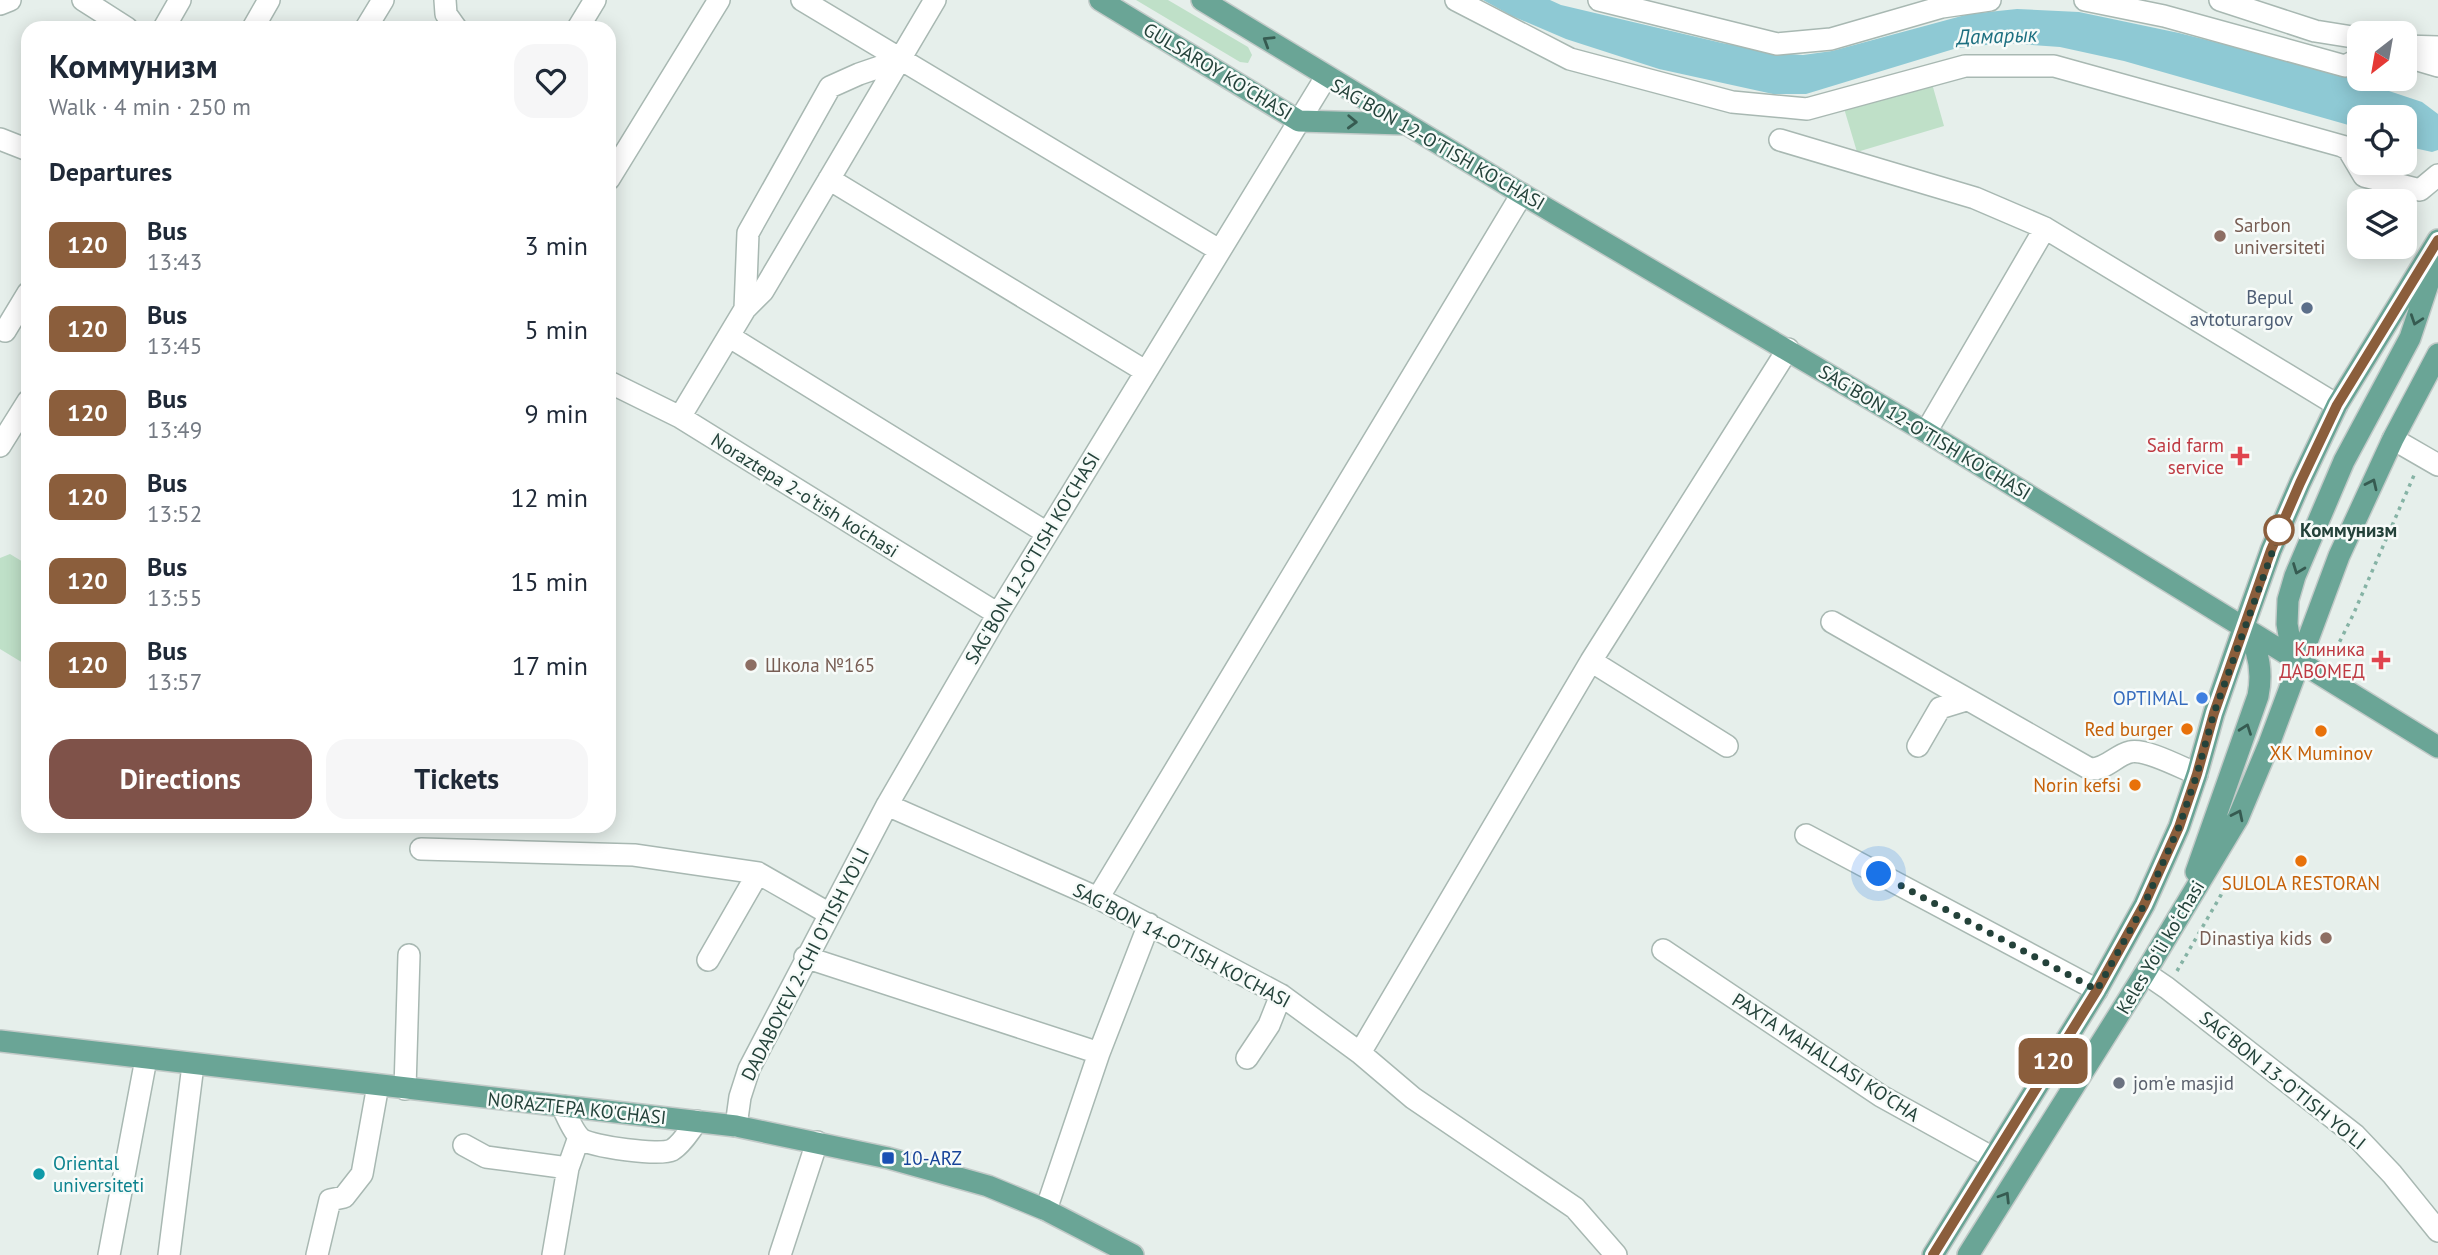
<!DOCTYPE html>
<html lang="en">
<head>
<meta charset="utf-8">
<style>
	:root { --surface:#fff; --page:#f6f6f7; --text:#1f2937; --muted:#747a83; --accent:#7f5249 }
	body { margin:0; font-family:"PT Sans",sans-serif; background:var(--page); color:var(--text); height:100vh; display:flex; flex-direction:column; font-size:26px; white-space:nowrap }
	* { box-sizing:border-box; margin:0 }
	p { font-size:23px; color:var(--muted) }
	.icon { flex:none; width:38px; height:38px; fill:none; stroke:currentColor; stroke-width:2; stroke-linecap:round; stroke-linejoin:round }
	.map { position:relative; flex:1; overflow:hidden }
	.panel { position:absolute; left:21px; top:21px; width:595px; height:812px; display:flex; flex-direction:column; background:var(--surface); border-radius:21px; box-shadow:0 4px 18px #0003 }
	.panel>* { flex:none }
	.badge { padding:0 14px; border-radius:10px; font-size:24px; line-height:46px }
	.needle { width:46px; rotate:211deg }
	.fabs { position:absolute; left:2347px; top:21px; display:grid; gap:14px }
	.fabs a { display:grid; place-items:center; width:70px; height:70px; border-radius:14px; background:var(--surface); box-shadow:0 4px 18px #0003; font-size:35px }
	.you { position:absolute; width:35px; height:35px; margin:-18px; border:5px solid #fff; border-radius:50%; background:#1a73e8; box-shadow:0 0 0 10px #1a73e833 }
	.map>.badge { position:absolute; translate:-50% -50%; box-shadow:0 0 0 4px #fff }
	h2 { padding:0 28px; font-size:26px; line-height:63px }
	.round { display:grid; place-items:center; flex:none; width:74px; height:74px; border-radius:21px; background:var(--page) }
	.overview { display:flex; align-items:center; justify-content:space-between; height:119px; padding:0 28px }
	h1 { font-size:33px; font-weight:700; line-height:52px }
	.primary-button { display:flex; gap:14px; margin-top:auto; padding:14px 28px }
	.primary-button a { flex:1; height:80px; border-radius:21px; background:var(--accent); color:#fff; font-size:28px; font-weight:700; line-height:80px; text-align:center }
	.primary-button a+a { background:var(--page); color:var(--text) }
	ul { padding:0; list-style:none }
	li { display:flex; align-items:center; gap:21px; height:84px; padding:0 28px }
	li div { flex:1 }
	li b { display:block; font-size:26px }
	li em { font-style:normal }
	li .badge { min-width:77px; font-weight:700; text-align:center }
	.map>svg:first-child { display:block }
	.green { fill:#bfe0c8 }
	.water { fill:#8ec9d4 }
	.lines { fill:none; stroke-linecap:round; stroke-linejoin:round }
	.minor-casing { stroke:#a8b8b2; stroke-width:24 }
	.major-casing { stroke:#c2cac8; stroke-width:24 }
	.path { stroke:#86b3a5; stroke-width:3.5; stroke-dasharray:3.5 5; stroke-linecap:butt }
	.minor { stroke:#fff; stroke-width:21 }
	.major { stroke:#6aa596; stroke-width:21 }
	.oneway { stroke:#365b51 }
	.line-casing { stroke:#fff; stroke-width:16 }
	.line { stroke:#8b5e3c; stroke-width:10 }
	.walk { stroke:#24423a; stroke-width:7; stroke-dasharray:0 12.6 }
	.education-dot { fill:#8d6e63; stroke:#f7fbf9; stroke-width:2.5 }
	.service-dot { fill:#5c6f8a; stroke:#f7fbf9; stroke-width:2.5 }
	.health-dot { fill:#e0444e; stroke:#f7fbf9; stroke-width:2.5 }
	.stop-dot { fill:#fff; stroke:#8b5e3c; stroke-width:3.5 }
	.shop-dot { fill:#3f7fe0; stroke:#f7fbf9; stroke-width:2.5 }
	.food-dot { fill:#e8710a; stroke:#f7fbf9; stroke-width:2.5 }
	.worship-dot { fill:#6b7280; stroke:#f7fbf9; stroke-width:2.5 }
	.transit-dot { fill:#1a4fb4; stroke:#f7fbf9; stroke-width:2.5 }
	.culture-dot { fill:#0f9aa8; stroke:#f7fbf9; stroke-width:2.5 }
	.labels { text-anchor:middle; stroke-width:5; stroke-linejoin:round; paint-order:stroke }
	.street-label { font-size:19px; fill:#24423a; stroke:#f7fbf9 }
	.education-label { font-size:19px; fill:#785e54; stroke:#f7fbf9; text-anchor:start }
	.service-label { font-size:19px; fill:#4e5e75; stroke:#f7fbf9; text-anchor:end }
	.health-label { font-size:19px; fill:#be3a42; stroke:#f7fbf9; text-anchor:end }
	.stop-label { font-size:19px; font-weight:bold; fill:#24423a; stroke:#f7fbf9; text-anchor:start }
	.shop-label { font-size:19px; fill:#366cbe; stroke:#f7fbf9; text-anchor:end }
	.food-label { font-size:19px; fill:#c56008; stroke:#f7fbf9; text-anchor:end }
	.worship-label { font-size:19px; fill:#5b616d; stroke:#f7fbf9; text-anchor:start }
	.transit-label { font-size:19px; fill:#164399; stroke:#f7fbf9; text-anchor:start }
	.culture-label { font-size:19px; fill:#0d838f; stroke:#f7fbf9; text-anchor:start }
	.water-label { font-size:21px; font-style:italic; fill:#1c6f80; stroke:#f7fbf9 }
</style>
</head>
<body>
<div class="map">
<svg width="2438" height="1255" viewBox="0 0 2438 1255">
	<rect width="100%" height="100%" fill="#e6efeb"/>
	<path class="green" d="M1136 0H1168L1248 47 1252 55 1248 63 1240 62Z
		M1931 80 1944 126 1857 152 1843 105Z
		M10 554 28 565V666L0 649V558Z"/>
	<path class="water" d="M1483 0H1550L1561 5 1722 43 1776 53 1803 55 1832 51 1969 14 2017 9 2079 12 2179 33 2323 69 2422 102 2438 114V150L2432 152 2405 146 2404 117H2359V128L2124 61 2060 47 2006 43 1957 48 1806 94H1773L1659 69 1566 39 1512 16Z"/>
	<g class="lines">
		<g class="minor-casing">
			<path id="minor" d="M83 0 127 28
				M445 0 446 14 456 28
				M802 0 1219 250
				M1456 0 1570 59 1732 102 1807 109 1965 66H2054L2342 146 2348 149 2364 176 2420 190 2438 175
				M1599 0 1777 44 1831 39 1942 7 1990 0
				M2085 0 2164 16 2345 66 2359 59
				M2220 0 2315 31 2359 38
				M0 4 10 0
				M164 28 180 0
				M253 28 269 0
				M366 28 383 0
				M578 28 595 0
				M2404 46 2438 47
				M2404 56 2438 66
				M0 139 28 150
				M1780 140 1975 198 2045 228 2337 405
				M609 179 719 0
				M829 179 1145 371
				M745 309 748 233 830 87 859 74 900 60
				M5 331 28 293
				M730 337 1047 533
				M609 382 680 417 998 614
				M680 417 745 309 763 291 935 0
				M1926 432 2045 228
				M2393 439 2438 465
				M0 446 28 401
				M1832 622 2090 769C2106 770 2116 755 2130 752 2145 748 2182 768 2197 774
				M1591 661 1727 746
				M1918 746 1940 708 1966 700
				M887 805 1098 898 1281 995 1360 1053 1413 1098 1575 1208 1616 1255
				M1806 835 2097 990
				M421 849 634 855 758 873
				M1098 898 1522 194
				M1663 950 1881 1096 1993 1158
				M805 957 1099 1053
				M708 960 758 873 828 913
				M2145 973 2167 988 2355 1135 2392 1174 2438 1231
				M1360 1053 1591 661 1788 349
				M1247 1058 1269 1025 1281 995
				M405 1089 409 955
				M562 1106C567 1116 573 1132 581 1139 593 1147 660 1156 672 1150 682 1144 690 1130 697 1121
				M736 1126 740 1097 749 1069 886 807 998 614 1326 77
				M464 1145 486 1157 568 1168
				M1046 1210 1099 1053 1149 924
				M109 1255 146 1059
				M169 1255 193 1065
				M317 1255 330 1200 344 1197 362 1174 378 1085
				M553 1255 568 1168 579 1137
				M780 1255 817 1142"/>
		</g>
		<g class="major-casing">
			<path id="major" d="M1100 0 1299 121 1403 124
				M1202 0 1522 194 1926 432 2438 747
				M2300 661 2290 641 2287 624 2288 600 2295 576 2344 461 2410 338 2437 257
				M2196 872 2258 696C2263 671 2259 649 2245 628
				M0 1041 736 1126 888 1158 988 1186 1046 1210 1133 1255
				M1933 1255 2097 990 2144 905 2179 827 2197 774 2214 713 2244 626 2271 550 2300 483 2337 405 2438 240
				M1968 1255 2145 973 2238 818 2269 744 2339 556 2393 439 2438 354"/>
		</g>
		<path class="path" d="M2332 657 2353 615 2415 473
			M2177 971 2221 895 2227 879"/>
		<use href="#minor" class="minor"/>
		<use href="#major" class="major"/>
	</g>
	<defs><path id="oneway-chevron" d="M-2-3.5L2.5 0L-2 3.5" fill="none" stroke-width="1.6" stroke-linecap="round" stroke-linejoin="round" transform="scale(1.75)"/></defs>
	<g class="oneway">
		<use href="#oneway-chevron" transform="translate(1268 41) rotate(-148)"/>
		<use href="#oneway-chevron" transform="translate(1352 122) rotate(2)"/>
		<use href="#oneway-chevron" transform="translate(2416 320) rotate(109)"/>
		<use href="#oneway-chevron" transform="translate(2372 484) rotate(-65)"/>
		<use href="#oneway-chevron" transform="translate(2298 569) rotate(111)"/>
		<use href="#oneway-chevron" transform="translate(2246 729) rotate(-70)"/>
		<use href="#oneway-chevron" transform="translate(2238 815) rotate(-64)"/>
		<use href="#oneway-chevron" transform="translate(2005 1197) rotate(-58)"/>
	</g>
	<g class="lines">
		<g class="line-casing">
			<path id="line" d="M1933 1255 2097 990 2144 905 2179 827 2197 774 2214 713 2271 550 2300 483 2337 405 2438 240"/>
		</g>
		<use href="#line" class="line"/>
		<path class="walk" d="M1879 874 2097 990 2144 905 2179 827 2197 774 2214 713 2281 528 2279 530"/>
	</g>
	<g class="education-dot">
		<circle cx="2220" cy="236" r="7"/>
		<circle cx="751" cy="665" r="7"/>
		<circle cx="2326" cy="938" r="7"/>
	</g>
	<circle class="service-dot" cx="2307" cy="308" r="7"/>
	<g class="health-dot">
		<path d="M2236.5 445.5h7v7h7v7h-7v7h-7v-7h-7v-7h7z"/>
		<path d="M2377.5 649.5h7v7h7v7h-7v7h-7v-7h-7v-7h7z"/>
	</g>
	<circle class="stop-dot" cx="2279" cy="530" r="14"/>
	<circle class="shop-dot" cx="2202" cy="698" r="7"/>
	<g class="food-dot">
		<circle cx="2187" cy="729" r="7"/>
		<circle cx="2321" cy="731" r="7"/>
		<circle cx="2135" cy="785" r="7"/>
		<circle cx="2301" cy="861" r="7"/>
	</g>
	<circle class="worship-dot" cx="2119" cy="1083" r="7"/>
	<rect class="transit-dot" x="881" y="1151" width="14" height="14" rx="3.5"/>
	<circle class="culture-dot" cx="39" cy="1174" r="7"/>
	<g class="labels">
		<g class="street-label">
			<text transform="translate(1218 71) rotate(31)" y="7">GULSAROY KO'CHASI</text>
			<text transform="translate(1438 144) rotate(30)" y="7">SAG'BON 12-O'TISH KO'CHASI</text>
			<text transform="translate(1925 432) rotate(31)" y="7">SAG'BON 12-O'TISH KO'CHASI</text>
			<text transform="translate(805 495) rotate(32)" y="7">Noraztepa 2-oʻtish ko'chasi</text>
			<text transform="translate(1032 558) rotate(-59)" y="7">SAG'BON 12-O'TISH KO'CHASI</text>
			<text transform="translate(1182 945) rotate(28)" y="7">SAG'BON 14-O'TISH KO'CHASI</text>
			<text transform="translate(2160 947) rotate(-59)" y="7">Keles Yoʻli koʻchasi</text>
			<text transform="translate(805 964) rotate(-63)" y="7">DADABOYEV 2-CHI O'TISH YO'LI</text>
			<text transform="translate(1826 1057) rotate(33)" y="7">PAXTA MAHALLASI KO'CHA</text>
			<text transform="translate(2283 1080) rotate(39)" y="7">SAG'BON 13-O'TISH YO'LI</text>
			<text transform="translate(577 1108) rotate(6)" y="7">NORAZTEPA KO'CHASI</text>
		</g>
		<g class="education-label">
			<text x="2234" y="232">Sarbon<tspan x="2234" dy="22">universiteti</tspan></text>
			<text x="765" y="672">Школа №165</text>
			<text x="2312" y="945" text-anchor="end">Dinastiya kids</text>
		</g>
		<g class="service-label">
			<text x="2293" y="304">Bepul<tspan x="2293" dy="22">avtoturargov</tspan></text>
		</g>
		<g class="health-label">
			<text x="2224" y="452">Said farm<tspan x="2224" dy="22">service</tspan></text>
			<text x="2365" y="656">Клиника<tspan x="2365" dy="22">ДАВОМЕД</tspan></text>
		</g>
		<g class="stop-label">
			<text x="2300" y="537">Коммунизм</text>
		</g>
		<g class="shop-label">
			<text x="2188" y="705">OPTIMAL</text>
		</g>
		<g class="food-label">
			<text x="2173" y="736">Red burger</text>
			<text x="2321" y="760" text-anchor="middle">XK Muminov</text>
			<text x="2121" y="792">Norin kefsi</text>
			<text x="2301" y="890" text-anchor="middle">SULOLA RESTORAN</text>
		</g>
		<g class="worship-label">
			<text x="2133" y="1090">jom'e masjid</text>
		</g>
		<g class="transit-label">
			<text x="902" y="1165">10-ARZ</text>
		</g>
		<g class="culture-label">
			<text x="53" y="1170">Oriental<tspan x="53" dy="22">universiteti</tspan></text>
		</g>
		<g class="water-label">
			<text transform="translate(1997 36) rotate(-2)" y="7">Дамарык</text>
		</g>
	</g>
</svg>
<div class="fabs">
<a><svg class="needle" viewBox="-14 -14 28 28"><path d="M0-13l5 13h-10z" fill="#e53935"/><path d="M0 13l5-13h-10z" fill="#747a83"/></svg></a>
<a><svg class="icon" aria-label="locate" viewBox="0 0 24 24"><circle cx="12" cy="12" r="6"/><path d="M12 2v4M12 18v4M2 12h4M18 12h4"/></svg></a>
<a><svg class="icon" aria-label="layers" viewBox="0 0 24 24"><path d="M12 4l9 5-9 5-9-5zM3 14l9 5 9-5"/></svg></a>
</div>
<div class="you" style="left:1879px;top:874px"></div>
<b class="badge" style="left:2053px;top:1061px;background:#8b5e3c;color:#fff">120</b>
<section class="panel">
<div class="overview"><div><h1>Коммунизм</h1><p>Walk · 4 min · 250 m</p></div><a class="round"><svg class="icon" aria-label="heart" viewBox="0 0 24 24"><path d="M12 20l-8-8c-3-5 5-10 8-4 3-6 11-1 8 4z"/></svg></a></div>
<h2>Departures</h2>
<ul>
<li><span class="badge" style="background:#8b5e3c;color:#fff">120</span><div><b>Bus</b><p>13:43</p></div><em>3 min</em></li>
<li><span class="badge" style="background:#8b5e3c;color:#fff">120</span><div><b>Bus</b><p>13:45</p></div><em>5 min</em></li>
<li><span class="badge" style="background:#8b5e3c;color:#fff">120</span><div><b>Bus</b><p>13:49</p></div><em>9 min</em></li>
<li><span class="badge" style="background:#8b5e3c;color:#fff">120</span><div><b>Bus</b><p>13:52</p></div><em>12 min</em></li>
<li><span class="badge" style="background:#8b5e3c;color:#fff">120</span><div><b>Bus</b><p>13:55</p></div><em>15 min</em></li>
<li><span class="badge" style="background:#8b5e3c;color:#fff">120</span><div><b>Bus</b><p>13:57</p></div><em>17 min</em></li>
</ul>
<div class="primary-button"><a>Directions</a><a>Tickets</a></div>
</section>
</div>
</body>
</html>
